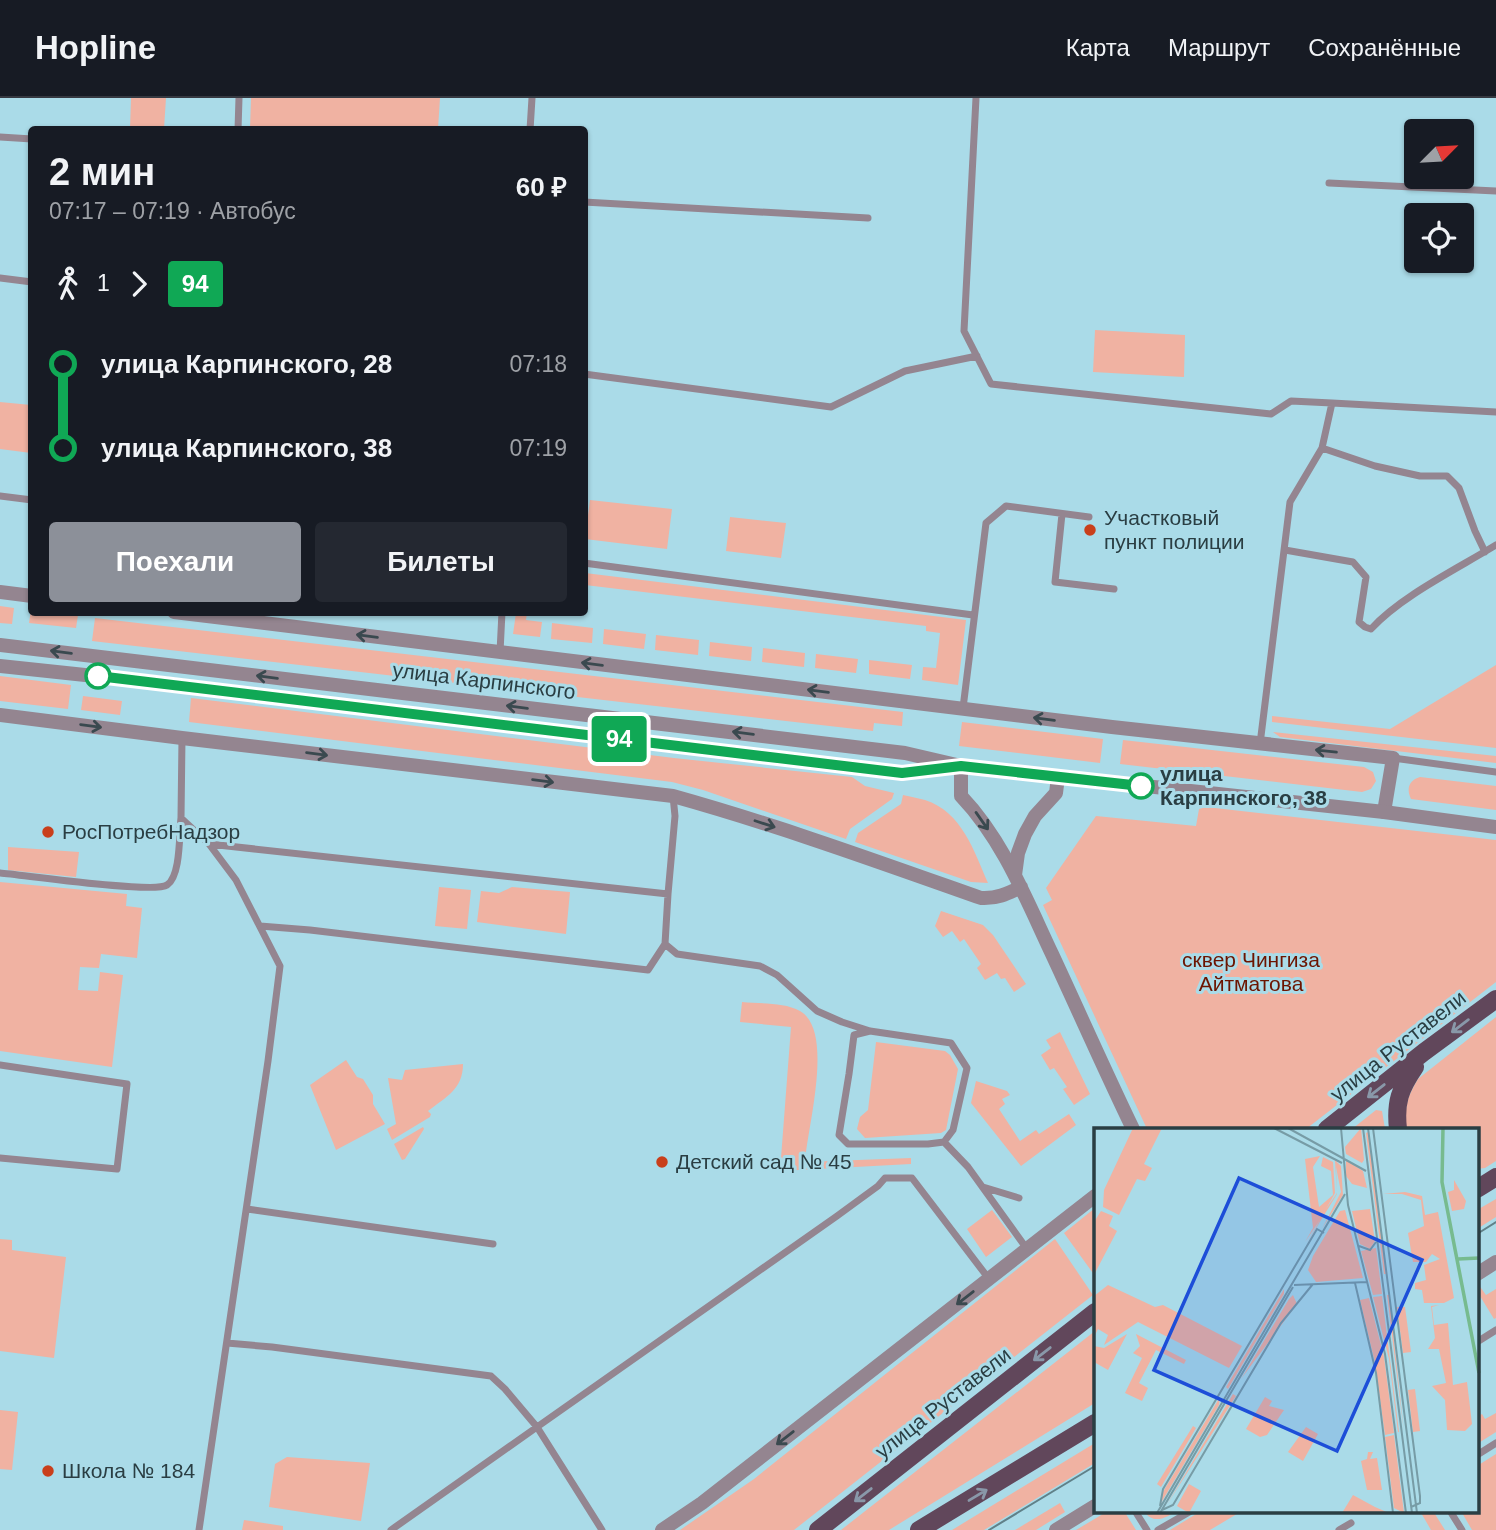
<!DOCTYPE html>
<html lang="ru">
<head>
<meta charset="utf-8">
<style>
	:root { --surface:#171b24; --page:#242831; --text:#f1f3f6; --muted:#9ea1a6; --line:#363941; --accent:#8c9099 }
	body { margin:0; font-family:Helvetica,sans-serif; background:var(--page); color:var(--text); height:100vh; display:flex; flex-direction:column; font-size:26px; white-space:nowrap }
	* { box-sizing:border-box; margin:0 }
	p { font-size:23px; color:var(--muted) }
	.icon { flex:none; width:38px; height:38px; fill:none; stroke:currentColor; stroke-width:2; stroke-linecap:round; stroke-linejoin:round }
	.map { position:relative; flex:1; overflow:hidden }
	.drawer { position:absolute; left:28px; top:28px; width:560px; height:490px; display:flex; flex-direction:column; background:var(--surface); border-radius:7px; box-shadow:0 2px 5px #0004 }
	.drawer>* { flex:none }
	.badge { padding:0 14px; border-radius:5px; font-size:24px; line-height:46px }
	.needle { width:46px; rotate:66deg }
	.buttons { position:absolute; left:1404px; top:21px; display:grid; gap:14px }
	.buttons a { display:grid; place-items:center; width:70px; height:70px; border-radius:7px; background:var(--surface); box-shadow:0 2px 5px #0004; font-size:35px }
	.map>.badge { position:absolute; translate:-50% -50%; box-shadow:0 0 0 4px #fff }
	.legs { display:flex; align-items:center; gap:10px; height:77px; padding:0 21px; font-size:23px }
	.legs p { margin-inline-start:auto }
	.overview { display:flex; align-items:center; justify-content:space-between; height:119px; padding:0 21px }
	h1 { font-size:38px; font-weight:700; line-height:52px }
	.cta { display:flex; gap:14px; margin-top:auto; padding:14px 21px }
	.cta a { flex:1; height:80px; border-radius:7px; background:var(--accent); color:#fff; font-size:28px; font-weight:700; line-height:80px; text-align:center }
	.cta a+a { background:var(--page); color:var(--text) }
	ul { padding:0 21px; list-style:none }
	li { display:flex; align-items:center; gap:24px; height:84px; font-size:26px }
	li i { display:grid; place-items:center; width:10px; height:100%; margin:0 9px; background:currentColor }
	li i::after { content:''; width:18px; height:18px; margin:-9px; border:5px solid; border-radius:50%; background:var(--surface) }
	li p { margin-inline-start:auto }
	li:first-child i { background:linear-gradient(#0000 50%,currentColor 0) }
	li:last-child i { background:linear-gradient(currentColor 50%,#0000 0) }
	header { display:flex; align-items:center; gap:42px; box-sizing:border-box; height:98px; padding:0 35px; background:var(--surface); border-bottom:2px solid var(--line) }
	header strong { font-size:33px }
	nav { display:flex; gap:38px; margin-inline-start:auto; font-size:24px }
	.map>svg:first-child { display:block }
	.green { fill:#f0b2a2 }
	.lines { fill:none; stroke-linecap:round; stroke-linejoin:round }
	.service { stroke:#948590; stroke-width:7 }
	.minor { stroke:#948590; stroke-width:14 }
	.tertiary { stroke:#948590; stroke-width:14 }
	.primary { stroke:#61475b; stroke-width:18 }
	.tram { stroke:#608189; stroke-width:2 }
	.oneway { stroke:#3a494f }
	.oneway2 { stroke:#8998a9 }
	.line-1-casing { stroke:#fff; stroke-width:16 }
	.line-1 { stroke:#10a855; stroke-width:10 }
	.poi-dot { fill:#c93f1b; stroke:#aadbe8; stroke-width:2.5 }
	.stop-1-dot { fill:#fff; stroke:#10a855; stroke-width:3.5 }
	.labels { text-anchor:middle; stroke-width:6; stroke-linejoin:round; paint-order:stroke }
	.poi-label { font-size:21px; fill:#2a3e43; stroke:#aadbe8; text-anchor:start }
	.street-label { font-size:21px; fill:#2a3e43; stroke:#aadbe8 }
	.stop-label { font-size:21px; font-weight:bold; fill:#2a3e43; stroke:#aadbe8; text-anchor:start }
	.park-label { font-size:21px; fill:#6c1400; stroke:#aadbe8 }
	.inset-river { fill:none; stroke:#77bb8f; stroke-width:3.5 }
	.inset-road { fill:none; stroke:#779ca6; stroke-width:2 }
	.view { fill:#1d4ed8; fill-opacity:0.15; stroke:#1d4ed8; stroke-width:3.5 }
	.inset-edge { fill:none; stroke:#2a3e43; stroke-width:3.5 }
</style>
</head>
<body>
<header>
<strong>Hopline</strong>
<nav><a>Карта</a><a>Маршрут</a><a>Сохранённые</a></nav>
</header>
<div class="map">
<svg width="1496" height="1432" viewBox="0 0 1496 1432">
	<rect width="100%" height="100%" fill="#aadbe8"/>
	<path class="green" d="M131 0H166L164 31H130Z
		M251 0H440L438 31H250Z
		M1095 232 1185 237 1184 279 1093 274Z
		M0 304 31 307V355L0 351Z
		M590 402 672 411 667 451 585 441Z
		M730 419 786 425 781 460 726 453Z
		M585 475 966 522 958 587 922 582 923 569 936 570 940 535 926 533V528L585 487Z
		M0 508 14 510 12 526 0 525Z
		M31 512 32 514 52 515 78 517 76 530 29 525Z
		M516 515H527L526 522 542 524 540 539 513 536Z
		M95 520 903 614 902 628 874 625 873 633 92 543Z
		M552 525 593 530 592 545 551 541Z
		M604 531 646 536 644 551 603 546Z
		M656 537 699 542 698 557 655 552Z
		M710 544 752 549 751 563 709 558Z
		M763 550 805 555 804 569 762 564Z
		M816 556 858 561 856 575 815 570Z
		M869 562 912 567 910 581 869 576Z
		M1496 567V650L1272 624V618L1390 631Z
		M0 578 71 587 68 611 0 603Z
		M83 598 122 603 120 617 81 612Z
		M191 600 674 660 852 679 865 688 894 695 892 701 850 731 846 741 703 692 672 684 189 624Z
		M962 624 1103 641 1100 665 959 648Z
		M1273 634 1496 658V665L1280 639Z
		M1123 642 1364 669 1373 674 1376 683 1371 691 1362 694 1120 666Z
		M1420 679 1496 688V712L1411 701C1406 691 1409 682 1420 679Z
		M903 697C911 699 918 700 925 702 962 714 974 753 988 785L971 784 855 744 858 735 901 706Z
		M1206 709 1496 742V884L1306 1031H1147L1043 807 1052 802 1046 790 1096 718 1196 728 1199 711Z
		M8 749 79 754 76 779 8 772Z
		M0 784 127 796 126 808 142 810 137 860 101 856 99 870 80 869 78 892 98 893 100 874 123 877 112 969 0 953Z
		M439 789 471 792 467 831 435 828Z
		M512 789 570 794 566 836 477 824 481 793 499 795Z
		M941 813 983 827 993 837 1026 886 1014 894 1005 880 1001 881 997 875 985 882 977 870 981 866 964 841 960 844 952 833 943 839 935 828Z
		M742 904C760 906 784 904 800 913 835 933 807 1030 805 1064L911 1060V1066L780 1073 791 929 740 924Z
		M1496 919V1063L1485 1070 1477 1071V1031H1406C1405 1008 1406 1001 1418 981Z
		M1060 934 1090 996 1074 1007 1063 991 1067 989 1054 970 1050 972 1041 957 1051 950 1046 942Z
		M876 944 945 953 950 957 958 971 946 1032 941 1035 865 1040 857 1031 860 1019 868 1012Z
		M346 962 357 979 363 981 373 997V1006L385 1026 336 1052 310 987Z
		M463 966C463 991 446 999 428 1013L431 1016 430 1019 392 1042 387 1031 396 1026 388 980 402 982 405 972Z
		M976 983 1007 993 1010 997 1002 1001 1005 1006 999 1011 1020 1043 1036 1032 1039 1036 1069 1016 1076 1027 1021 1068 971 1005Z
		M1376 1012 1382 1013 1385 1031H1352Z
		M423 1029 424 1031 405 1061 402 1062 394 1046Z
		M1496 1101V1119L1477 1131V1112Z
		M1095 1110V1178L1064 1135Z
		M992 1112 1012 1139 986 1159 967 1131Z
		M0 1141 12 1142V1152L66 1159 54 1260 0 1253Z
		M1055 1141 1093 1197 794 1432H680L754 1381Z
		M1478 1186 1486 1197 1496 1191V1220L1494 1221 1477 1193V1187Z
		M1095 1233V1305L889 1432H841Z
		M0 1312 18 1314 12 1372 0 1371Z
		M1496 1315V1334L1477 1346V1319L1482 1316 1485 1321Z
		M1095 1345V1365L984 1432H952Z
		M1496 1356V1432H1472L1461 1413H1477V1368Z
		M287 1359 370 1365 361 1423 269 1409 275 1366Z
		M1060 1405 1065 1414 1036 1432H1015Z
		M1108 1413H1124L1136 1432H1076Z
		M1144 1413H1177C1166 1420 1153 1427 1144 1413Z
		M1201 1413H1242L1210 1432H1170Z
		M1420 1413H1433L1445 1432H1431Z
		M244 1422 283 1428V1432H242Z"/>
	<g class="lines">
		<path class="service" d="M976 0 964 233 991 286 1271 316 1291 303 1332 305
			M238 32 239 0
			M530 32 532 0
			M0 39 32 41
			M1329 85 1496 93
			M584 104 868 120
			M0 180 32 184
			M584 276 831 309 905 273 977 258
			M1322 350 1375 368 1420 378H1447L1459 390 1475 433 1485 454
			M0 398 32 402
			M1062 416 1055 484 1114 491
			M1285 452 1353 464 1366 479 1359 524 1365 529 1371 531C1401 498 1457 471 1496 447
			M584 465 973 517
			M500 554 502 514
			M963 610 986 425 1006 408 1089 419
			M182 640 181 720 209 746 668 796 675 718 673 698
			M1260 646 1290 404 1322 350 1332 305 1496 314
			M1393 660 1496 674
			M0 775C24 777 154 796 167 787 181 778 179 736 181 720
			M260 828 310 832 648 872 665 846 668 796
			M665 846 677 856 760 868 777 877 817 913 842 924 870 933 951 945 967 970 953 1032 944 1044 968 1069 1027 1151
			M870 933 854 937 849 976 839 1037 848 1046H928L944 1044
			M0 967 127 986 117 1071 0 1060
			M983 1089 1019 1100
			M247 1111 493 1146
			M1477 1244 1496 1232
			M227 1245 272 1249 491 1278 505 1291 537 1329 837 1118 878 1088 885 1080H912L989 1181
			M1477 1357 1496 1345
			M1135 1413 1147 1432
			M1450 1413 1462 1432
			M199 1432 268 963 280 868 236 782 209 746
			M391 1432 537 1329 602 1432
			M1158 1432 1191 1413
			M1339 1432 1351 1425"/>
		<path class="minor" d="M0 494 32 498
			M174 514 1112 629 1393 660 1384 714
			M0 568 151 584 902 675 961 668V698C1003 742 1026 801 1052 856 1079 914 1105 973 1133 1031
			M0 617 182 640 673 698C777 727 879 764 981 800 996 801 1007 796 1021 789
			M1015 777 1018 755 1025 736 1035 718 1056 695 1058 679
			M1477 1176 1496 1164
			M662 1432 702 1405 1095 1098
			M1056 1432 1095 1408"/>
		<path class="tertiary" d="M0 547 905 655 961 668 1384 714 1496 729"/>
		<path class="primary" d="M1327 1031 1424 954 1496 901
			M1398 1031C1395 1004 1400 991 1415 969
			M1477 1091 1496 1079
			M818 1432 1095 1214
			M919 1432 1095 1325"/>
		<path class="tram" d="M1477 1136 1496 1124
			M989 1432 1095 1368"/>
	</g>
	<defs><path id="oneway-shaft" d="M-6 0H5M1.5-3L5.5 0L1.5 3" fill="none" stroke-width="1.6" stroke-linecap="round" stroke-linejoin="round" transform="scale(1.75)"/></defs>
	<g class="oneway">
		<use href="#oneway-shaft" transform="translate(367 538) rotate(-173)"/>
		<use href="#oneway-shaft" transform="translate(61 554) rotate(-173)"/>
		<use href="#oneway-shaft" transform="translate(592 566) rotate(-173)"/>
		<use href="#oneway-shaft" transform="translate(267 579) rotate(-173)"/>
		<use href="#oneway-shaft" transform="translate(818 593) rotate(-173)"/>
		<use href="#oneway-shaft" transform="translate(517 609) rotate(-173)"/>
		<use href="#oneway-shaft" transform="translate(1044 621) rotate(-173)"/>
		<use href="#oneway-shaft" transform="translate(91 628) rotate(8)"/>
		<use href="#oneway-shaft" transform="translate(743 635) rotate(-173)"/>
		<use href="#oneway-shaft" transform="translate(1326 653) rotate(-174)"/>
		<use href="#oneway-shaft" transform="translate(317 656) rotate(7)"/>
		<use href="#oneway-shaft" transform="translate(543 683) rotate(7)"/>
		<use href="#oneway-shaft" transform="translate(982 723) rotate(55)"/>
		<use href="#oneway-shaft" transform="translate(765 726) rotate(18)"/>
		<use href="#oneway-shaft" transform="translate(965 1200) rotate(142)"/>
		<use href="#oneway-shaft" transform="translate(785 1340) rotate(142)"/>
	</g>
	<g class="oneway2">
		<use href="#oneway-shaft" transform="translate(1460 928) rotate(143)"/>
		<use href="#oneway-shaft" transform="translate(1376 993) rotate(142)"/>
		<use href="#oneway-shaft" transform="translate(1042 1256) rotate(142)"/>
		<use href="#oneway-shaft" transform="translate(863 1397) rotate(142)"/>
		<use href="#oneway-shaft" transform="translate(978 1397) rotate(-31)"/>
	</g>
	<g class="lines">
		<g class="line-1-casing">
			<path id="line-1" d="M98 578 902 675 961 668 1141 688"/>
		</g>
		<use href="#line-1" class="line-1"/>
	</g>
	<g class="poi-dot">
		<circle cx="1090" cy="432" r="7"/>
		<circle cx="48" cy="734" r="7"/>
		<circle cx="662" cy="1064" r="7"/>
		<circle cx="48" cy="1373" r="7"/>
	</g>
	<g class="stop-1-dot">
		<circle cx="98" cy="578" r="12"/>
		<circle cx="1141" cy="688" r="12"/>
	</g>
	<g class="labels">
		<g class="poi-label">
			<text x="1104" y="427">Участковый<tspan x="1104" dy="24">пункт полиции</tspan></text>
			<text x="62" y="741">РосПотребНадзор</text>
			<text x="676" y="1071">Детский сад № 45</text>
			<text x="62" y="1380">Школа № 184</text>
		</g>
		<g class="street-label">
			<text transform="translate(484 583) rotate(7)" y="7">улица Карпинского</text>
			<text transform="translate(1398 948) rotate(-38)" y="7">улица Руставели</text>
			<text transform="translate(943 1305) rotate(-38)" y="7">улица Руставели</text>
		</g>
		<g class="stop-label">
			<text x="1160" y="683">улица<tspan x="1160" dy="24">Карпинского, 38</tspan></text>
		</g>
		<g class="park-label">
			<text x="1251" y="869">сквер Чингиза<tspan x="1251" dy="24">Айтматова</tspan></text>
		</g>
	</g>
	<g transform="translate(1094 1030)">
		<rect width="385" height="385" fill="#aadbe8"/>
		<path d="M39 0H68L50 36 58 40 51 53 43 51 25 87 9 79 10 62ZM267 0 270 32 268 35 252 26 251 19ZM274 4 292 146H290L272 5ZM226 28 219 39 225 79 239 67 237 43 227 38 229 29 239 34 241 65 232 81 243 65 241 32 247 38 249 67 228 101 247 64 242 39 243 66 213 115 226 92 211 114 219 100 211 31ZM252 32 269 43 273 60 258 56 252 48ZM360 52 372 73 370 81 358 83 354 64 360 62ZM311 64 328 68 331 87 344 84 360 170 350 175H330L328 162 321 161V155L332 152 330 137 346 131 338 126 332 134H319L314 105 330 98 327 72 308 66H289ZM276 81 281 113 276 121 266 116 258 83ZM251 82 269 150 222 154 214 142 219 128 246 83ZM7 83 19 88 15 98 23 103 1 145 0 94ZM282 120 288 166 279 167 267 123ZM14 157 61 179 69 177 148 218 135 240 44 194 10 217 14 207 4 201 0 209V168ZM190 161V166L134 261 132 259ZM199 167 203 176 147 251 195 171ZM293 167H295L310 304ZM288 168 305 304H304L295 231 279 169ZM275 170 290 229 300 305 291 307 281 235 266 172ZM345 177 338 179 340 197 354 195 359 257 373 254 378 296 371 303 353 302 351 272 338 258 352 255 345 221H334L341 210 337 178ZM303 179H311L317 224 309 225ZM33 206 14 242 0 234V218L10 220ZM42 206 92 232 90 236 62 222 45 255 54 260 48 273 31 265 48 230 39 225 46 218ZM321 261 326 303 319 304 314 262ZM139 266 142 268 72 378ZM126 269 125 277 67 375V367ZM171 269 178 273 175 278 190 282 173 307 166 309 152 301ZM99 298 102 300 67 359 63 356ZM212 299 224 306 209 333 194 324ZM300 307 310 385 300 380 291 309ZM274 324H279L276 331 283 330 288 362H273L267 333 273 331ZM95 356 107 363 95 385 83 378ZM259 367 281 379 295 385H248Z" fill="#f0b2a2"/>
		<path class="inset-river" d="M349 0 348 54 385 245M364 131 385 130"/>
		<path class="inset-road" d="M180 0 248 35M194 0 272 43M247 0 254 77 291 226 312 385M269 0 318 385M274 0 323 385M279 0 326 368V375L317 379M265 118 276 122 282 114M261 155 282 245 299 385M200 157 273 154M66 378 69 361 223 101 230 105M68 382 79 377 187 195 219 156M63 385 251 66M66 385 199 159"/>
		<path class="view" d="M145 50 328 132 243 323 60 242Z"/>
		<rect width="385" height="385" class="inset-edge"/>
	</g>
</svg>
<div class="buttons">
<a><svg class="needle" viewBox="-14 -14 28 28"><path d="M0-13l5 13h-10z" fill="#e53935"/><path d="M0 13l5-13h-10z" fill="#9ea1a6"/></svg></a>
<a><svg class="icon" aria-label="locate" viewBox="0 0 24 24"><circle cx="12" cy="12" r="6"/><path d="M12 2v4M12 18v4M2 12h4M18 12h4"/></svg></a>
</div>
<b class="badge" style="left:619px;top:641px;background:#10a855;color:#fff">94</b>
<section class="drawer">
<div class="overview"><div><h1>2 мин</h1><p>07:17 – 07:19 · Автобус</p></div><b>60 ₽</b></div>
<div class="legs"><svg class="icon" aria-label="walk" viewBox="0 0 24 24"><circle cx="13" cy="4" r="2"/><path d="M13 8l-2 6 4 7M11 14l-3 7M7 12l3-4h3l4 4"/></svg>1<svg class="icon" aria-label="forward" viewBox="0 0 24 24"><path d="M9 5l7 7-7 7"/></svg><b class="badge" style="background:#10a855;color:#fff">94</b></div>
<ul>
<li><i style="color:#10a855"></i><b>улица Карпинского, 28</b><p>07:18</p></li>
<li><i style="color:#10a855"></i><b>улица Карпинского, 38</b><p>07:19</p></li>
</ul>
<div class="cta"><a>Поехали</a><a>Билеты</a></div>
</section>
</div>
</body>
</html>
